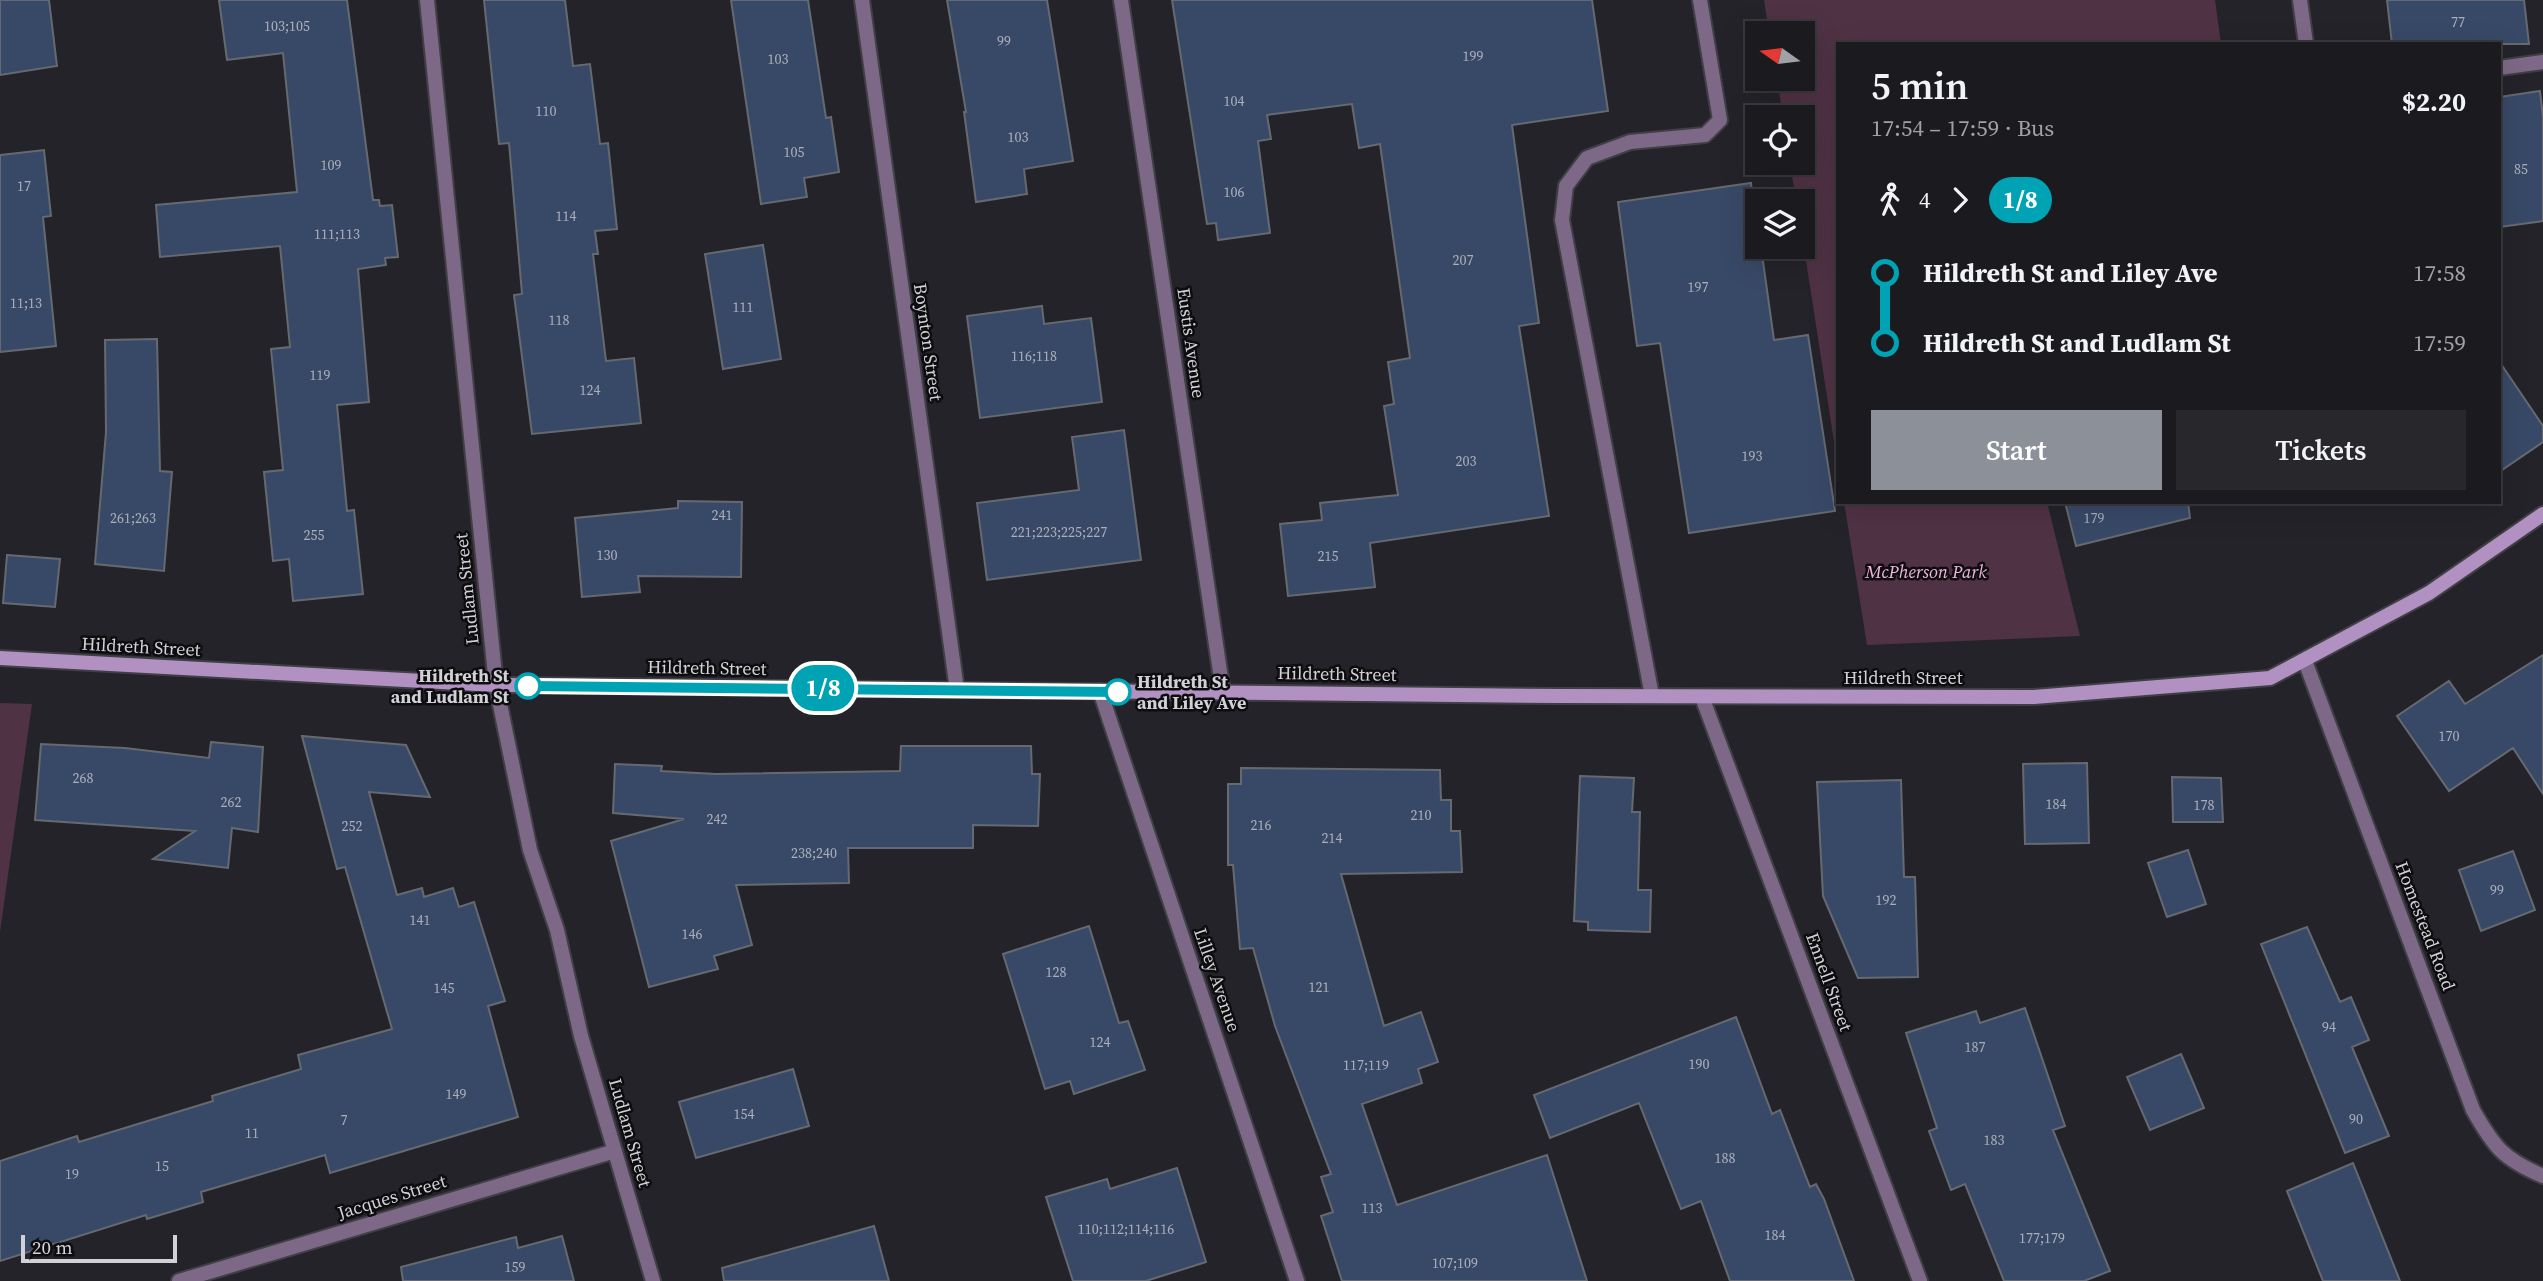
<!DOCTYPE html>
<html lang="en">
<head>
<meta charset="utf-8">
<style>
	:root { --surface:#1a1a1f; --page:#27272c; --text:#f1f3f6; --muted:#9fa1a4; --line:#38383d; --accent:#8c9099 }
	body { margin:0; font-family:"Source Serif 4",serif; background:var(--page); color:var(--text); height:100vh; display:flex; flex-direction:column; font-size:26px; white-space:nowrap }
	* { box-sizing:border-box; margin:0 }
	p { font-size:23px; color:var(--muted) }
	.icon { flex:none; width:38px; height:38px; fill:none; stroke:currentColor; stroke-width:2; stroke-linecap:round; stroke-linejoin:round }
	.map { position:relative; flex:1; overflow:hidden }
	.details { position:absolute; left:1836px; top:42px; width:665px; height:462px; display:flex; flex-direction:column; background:var(--surface); border-radius:0px; box-shadow:0 7px 28px #0002,0 0 0 2px var(--line) }
	.details>* { flex:none }
	.badge { padding:0 14px; border-radius:23px; font-size:24px; line-height:46px }
	.needle { width:46px; rotate:284deg }
	.fabs { position:absolute; left:1745px; top:21px; display:grid; gap:14px }
	.fabs a { display:grid; place-items:center; width:70px; height:70px; border-radius:0px; background:var(--surface); box-shadow:0 7px 28px #0002,0 0 0 2px var(--line); font-size:35px }
	.scale { position:absolute; left:21px; bottom:18px; width:156px; box-sizing:border-box; padding-left:7px; border:4px solid #d2d1d6; border-top:0; font-size:19px; line-height:24px; white-space:nowrap; color:#d2d1d6; -webkit-text-stroke:5px #0d0d10; paint-order:stroke }
	.map>.badge { position:absolute; translate:-50% -50%; box-shadow:0 0 0 4px #fff }
	.legs { display:flex; align-items:center; gap:10px; height:77px; padding:0 35px; font-size:23px }
	.legs p { margin-inline-start:auto }
	.head { display:flex; align-items:center; justify-content:space-between; height:119px; padding:0 35px }
	h1 { font-size:38px; font-weight:600; line-height:52px }
	.cta { display:flex; gap:14px; margin-top:auto; padding:14px 35px }
	.cta a { flex:1; height:80px; border-radius:0px; background:var(--accent); color:#fff; font-size:28px; font-weight:600; line-height:80px; text-align:center }
	.cta a+a { background:var(--page); color:var(--text) }
	ul { padding:0 35px; list-style:none }
	li { display:flex; align-items:center; gap:24px; height:70px; font-size:26px }
	li i { display:grid; place-items:center; width:10px; height:100%; margin:0 9px; background:currentColor }
	li i::after { content:''; width:18px; height:18px; margin:-9px; border:5px solid; border-radius:50%; background:var(--surface) }
	li p { margin-inline-start:auto }
	li:first-child i { background:linear-gradient(#0000 50%,currentColor 0) }
	li:last-child i { background:linear-gradient(currentColor 50%,#0000 0) }
	.map>svg:first-child { display:block }
	.green { fill:#503245 }
	.building { fill:#384967; stroke:#656970; stroke-width:2 }
	.lines { fill:none; stroke-linecap:round; stroke-linejoin:round }
	.lane-casing { stroke:#3f3f45; stroke-width:18 }
	.street-casing { stroke:#3f3f45; stroke-width:18 }
	.secondary-casing { stroke:#3f3f45; stroke-width:18 }
	.lane { stroke:#7d6987; stroke-width:14 }
	.street { stroke:#7d6987; stroke-width:14 }
	.secondary { stroke:#b191c1; stroke-width:14 }
	.line-1-casing { stroke:#fff; stroke-width:16 }
	.line-1 { stroke:#00a3b4; stroke-width:10 }
	.stop-1-dot { fill:#fff; stroke:#00a3b4; stroke-width:3.5 }
	.labels { text-anchor:middle; stroke-width:5; stroke-linejoin:round; paint-order:stroke }
	.number-label { font-size:14px; fill:#acafba }
	.street-label { font-size:18px; fill:#d2d1d6; stroke:#0d0d10 }
	.park-label { font-size:18px; font-style:italic; fill:#f0b4da; stroke:#0d0d10 }
	.stop-label { font-size:18px; font-weight:bold; fill:#d2d1d6; stroke:#0d0d10; text-anchor:end }
</style>
</head>
<body>
<div class="map">
<svg width="2543" height="1281" viewBox="0 0 2543 1281">
	<rect width="100%" height="100%" fill="#232329"/>
	<path class="green" d="M1764 0H2215L2221 44H1838L1837 461 1803 241 1802 201H1796L1790 163H1802V117H1783L1777 79H1802V33H1769Z
		M1844 502H2047L2080 636 1867 645Z
		M0 703 32 704 0 932Z"/>
	<path class="building" d="M0 0H49L57 66 0 75Z
		M219 0H347L373 200H379L380 206 392 205 398 257 385 258 386 265 358 269 369 402 337 405 347 511 354 510 363 594 293 601 289 559 273 561 264 472 283 470 271 349 290 347 280 246 160 257 156 205 297 192 283 53 227 60Z
		M484 0H565L573 66 590 64 600 144 608 143 617 229 595 231 598 254H593L606 361 634 358 641 423 532 434 514 295 522 294 509 143 499 144Z
		M731 0H808L826 118 831 117 839 172 804 178 807 197 761 204Z
		M947 0H1047L1073 161 1024 169 1027 194 976 202 964 112H966Z
		M1172 0H1592L1608 111 1512 125 1539 323 1519 326 1549 516 1370 543 1375 587 1288 596 1280 524 1322 520 1320 503 1398 495 1384 406 1394 404 1388 362 1410 358 1380 144 1359 148 1352 104 1267 115 1271 139 1258 141 1270 233 1218 240 1216 223 1207 224Z
		M2387 0H2524L2529 44H2392Z
		M2540 91 2543 117V221L2499 227V97Z
		M44 150 51 216 43 217 56 346 0 352V155Z
		M1751 183 1757 247H1761L1774 340 1808 335 1835 511 1689 533 1660 343 1637 346 1618 202Z
		M763 245 781 359 723 369 705 254Z
		M1042 306 1044 324 1091 318 1102 402 980 418 967 316Z
		M157 339 160 471 172 472 164 571 95 564 106 432 105 340Z
		M2499 361 2543 426V442L2499 472Z
		M1124 430 1141 560 987 580 977 503 1079 490 1072 437Z
		M678 501 742 502 741 577 638 576 640 592 582 597 575 518 678 508Z
		M2065 502H2188L2190 518 2076 546Z
		M7 555 60 559 55 607 3 603Z
		M2543 655V794L2513 748 2449 791 2397 716 2449 681 2465 704Z
		M302 736 406 745 430 797 369 792 397 895 422 888 424 897 453 888 459 907 474 902 505 1001 488 1006 518 1117 330 1173 325 1155 201 1192 203 1202 147 1219 146 1215 0 1261V1161L77 1136 79 1142 213 1101 212 1096 301 1069 298 1055 392 1029 345 867 337 869Z
		M211 742 263 747 258 832 232 828 228 868 153 859 195 831 35 820 41 744 125 748 209 758Z
		M901 746H1031L1032 774H1040L1038 826 973 825V848H848L849 883 736 885 752 945 714 956 718 969 649 987 611 841 684 819 613 813 615 764 662 766 661 771 716 774 900 771Z
		M2087 763 2089 843 2025 844 2023 764Z
		M1241 768 1440 770 1441 800H1451V831H1460L1462 872 1341 874 1384 1026 1421 1012 1438 1062 1418 1069 1422 1083 1362 1104 1397 1205 1547 1155 1587 1281H1342L1321 1216 1333 1212 1321 1177 1331 1174 1275 1026 1253 948 1240 949 1233 865H1228V784H1241Z
		M1580 776 1634 778 1632 812H1640L1638 890H1651L1650 932 1588 930V922L1574 921Z
		M2172 777 2221 778 2223 822H2173Z
		M1901 780 1904 877H1915L1918 977 1858 978 1823 896 1817 782Z
		M2188 850 2206 904 2167 917 2148 863Z
		M2513 851 2535 910 2481 931 2459 870Z
		M1089 926 1119 1023 1128 1021 1145 1070 1074 1094 1070 1081 1045 1089 1003 954Z
		M2307 927 2340 1002 2351 997 2369 1040 2352 1047 2389 1136 2345 1153 2261 944Z
		M2025 1008 2065 1126 2053 1130 2110 1271 2084 1281H2004L1965 1184 1951 1190 1929 1131 1937 1128 1906 1033 1976 1011 1980 1023Z
		M1736 1017 1772 1114 1780 1110 1810 1187 1816 1184 1824 1199 1854 1281H1730L1701 1201 1681 1209 1639 1103 1550 1138 1534 1095Z
		M2181 1054 2204 1108 2150 1130 2127 1077Z
		M793 1069 809 1126 696 1158 679 1102Z
		M2353 1163 2400 1281H2323L2287 1191Z
		M1177 1168 1206 1262 1146 1281H1073L1046 1197 1107 1179 1110 1189Z
		M874 1226 889 1281H724L722 1268Z
		M562 1236 574 1281H403L401 1267 516 1237 518 1248Z"/>
	<g class="lines">
		<g class="lane-casing">
			<path id="lane" d="M2300 0 2306 44
				M2499 68 2543 62
				M1652 696 1562 220 1566 186 1587 158 1630 142 1705 135 1720 120 1700 0"/>
		</g>
		<g class="street-casing">
			<path id="street" d="M427 0 496 685 530 850 557 930 581 1036 653 1281
				M862 0 957 690
				M1121 0 1223 692
				M2305 661 2473 1110C2494 1147 2503 1159 2543 1176
				M1100 691 1297 1281
				M1702 697 1920 1281
				M179 1281 615 1151"/>
		</g>
		<g class="secondary-casing">
			<path id="secondary" d="M0 658 496 685 1559 696 2034 697 2270 678 2429 593 2543 514"/>
		</g>
		<use href="#lane" class="lane"/>
		<use href="#street" class="street"/>
		<use href="#secondary" class="secondary"/>
	</g>
	<g class="lines">
		<g class="line-1-casing">
			<path id="line-1" d="M528 686 1118 692"/>
		</g>
		<use href="#line-1" class="line-1"/>
	</g>
	<g class="stop-1-dot">
		<circle cx="528" cy="686" r="12"/>
		<circle cx="1118" cy="692" r="12"/>
	</g>
	<g class="labels">
		<g class="number-label">
			<text x="2458" y="27">77</text>
			<text x="287" y="31">103;105</text>
			<text x="1004" y="46">99</text>
			<text x="1473" y="61">199</text>
			<text x="778" y="64">103</text>
			<text x="1234" y="106">104</text>
			<text x="546" y="116">110</text>
			<text x="1018" y="142">103</text>
			<text x="794" y="157">105</text>
			<text x="331" y="170">109</text>
			<text x="2521" y="174">85</text>
			<text x="24" y="191">17</text>
			<text x="1234" y="197">106</text>
			<text x="566" y="221">114</text>
			<text x="337" y="239">111;113</text>
			<text x="1463" y="265">207</text>
			<text x="1698" y="292">197</text>
			<text x="26" y="308">11;13</text>
			<text x="743" y="312">111</text>
			<text x="559" y="325">118</text>
			<text x="1034" y="361">116;118</text>
			<text x="320" y="380">119</text>
			<text x="590" y="395">124</text>
			<text x="1752" y="461">193</text>
			<text x="1466" y="466">203</text>
			<text x="722" y="520">241</text>
			<text x="133" y="523">261;263</text>
			<text x="2094" y="523">179</text>
			<text x="1059" y="537">221;223;225;227</text>
			<text x="314" y="540">255</text>
			<text x="607" y="560">130</text>
			<text x="1328" y="561">215</text>
			<text x="2449" y="741">170</text>
			<text x="83" y="783">268</text>
			<text x="231" y="807">262</text>
			<text x="2056" y="809">184</text>
			<text x="2204" y="810">178</text>
			<text x="1421" y="820">210</text>
			<text x="717" y="824">242</text>
			<text x="1261" y="830">216</text>
			<text x="352" y="831">252</text>
			<text x="1332" y="843">214</text>
			<text x="814" y="858">238;240</text>
			<text x="2497" y="895">99</text>
			<text x="1886" y="905">192</text>
			<text x="420" y="925">141</text>
			<text x="692" y="939">146</text>
			<text x="1056" y="977">128</text>
			<text x="1319" y="992">121</text>
			<text x="444" y="993">145</text>
			<text x="2329" y="1032">94</text>
			<text x="1100" y="1047">124</text>
			<text x="1975" y="1052">187</text>
			<text x="1699" y="1069">190</text>
			<text x="1366" y="1070">117;119</text>
			<text x="456" y="1099">149</text>
			<text x="744" y="1119">154</text>
			<text x="2356" y="1124">90</text>
			<text x="344" y="1125">7</text>
			<text x="252" y="1138">11</text>
			<text x="1994" y="1145">183</text>
			<text x="1725" y="1163">188</text>
			<text x="162" y="1171">15</text>
			<text x="72" y="1179">19</text>
			<text x="1372" y="1213">113</text>
			<text x="1126" y="1234">110;112;114;116</text>
			<text x="1775" y="1240">184</text>
			<text x="2042" y="1243">177;179</text>
			<text x="1455" y="1268">107;109</text>
			<text x="515" y="1272">159</text>
		</g>
		<g class="street-label">
			<text transform="translate(928 342) rotate(82)" y="6">Boynton Street</text>
			<text transform="translate(1191 343) rotate(82)" y="6">Eustis Avenue</text>
			<text transform="translate(467 589) rotate(-96)" y="6">Ludlam Street</text>
			<text transform="translate(141 647) rotate(3)" y="6">Hildreth Street</text>
			<text transform="translate(707 668) rotate(1)" y="6">Hildreth Street</text>
			<text transform="translate(1337 674) rotate(1)" y="6">Hildreth Street</text>
			<text x="1903" y="684">Hildreth Street</text>
			<text transform="translate(2425 926) rotate(69)" y="6">Homestead Road</text>
			<text transform="translate(1217 980) rotate(71)" y="6">Lilley Avenue</text>
			<text transform="translate(1829 982) rotate(70)" y="6">Ennell Street</text>
			<text transform="translate(630 1133) rotate(74)" y="6">Ludlam Street</text>
			<text transform="translate(392 1197) rotate(-17)" y="6">Jacques Street</text>
		</g>
		<g class="park-label">
			<text x="1926" y="578">McPherson Park</text>
		</g>
		<g class="stop-label">
			<text x="509" y="682">Hildreth St<tspan x="509" dy="21">and Ludlam St</tspan></text>
			<text x="1137" y="688" text-anchor="start">Hildreth St<tspan x="1137" dy="21">and Liley Ave</tspan></text>
		</g>
	</g>
</svg>
<div class="fabs">
<a><svg class="needle" viewBox="-14 -14 28 28"><path d="M0-13l5 13h-10z" fill="#e53935"/><path d="M0 13l5-13h-10z" fill="#9fa1a4"/></svg></a>
<a><svg class="icon" aria-label="locate" viewBox="0 0 24 24"><circle cx="12" cy="12" r="6"/><path d="M12 2v4M12 18v4M2 12h4M18 12h4"/></svg></a>
<a><svg class="icon" aria-label="layers" viewBox="0 0 24 24"><path d="M12 4l9 5-9 5-9-5zM3 14l9 5 9-5"/></svg></a>
</div>
<div class="scale">20 m</div>
<b class="badge" style="left:823px;top:688px;background:#00a3b4;color:#fff">1/8</b>
<section class="details">
<div class="head"><div><h1>5 min</h1><p>17:54 – 17:59 · Bus</p></div><b>$2.20</b></div>
<div class="legs"><svg class="icon" aria-label="walk" viewBox="0 0 24 24"><circle cx="13" cy="4" r="2"/><path d="M13 8l-2 6 4 7M11 14l-3 7M7 12l3-4h3l4 4"/></svg>4<svg class="icon" aria-label="forward" viewBox="0 0 24 24"><path d="M9 5l7 7-7 7"/></svg><b class="badge" style="background:#00a3b4;color:#fff">1/8</b></div>
<ul>
<li><i style="color:#00a3b4"></i><b>Hildreth St and Liley Ave</b><p>17:58</p></li>
<li><i style="color:#00a3b4"></i><b>Hildreth St and Ludlam St</b><p>17:59</p></li>
</ul>
<div class="cta"><a>Start</a><a>Tickets</a></div>
</section>
</div>
</body>
</html>
